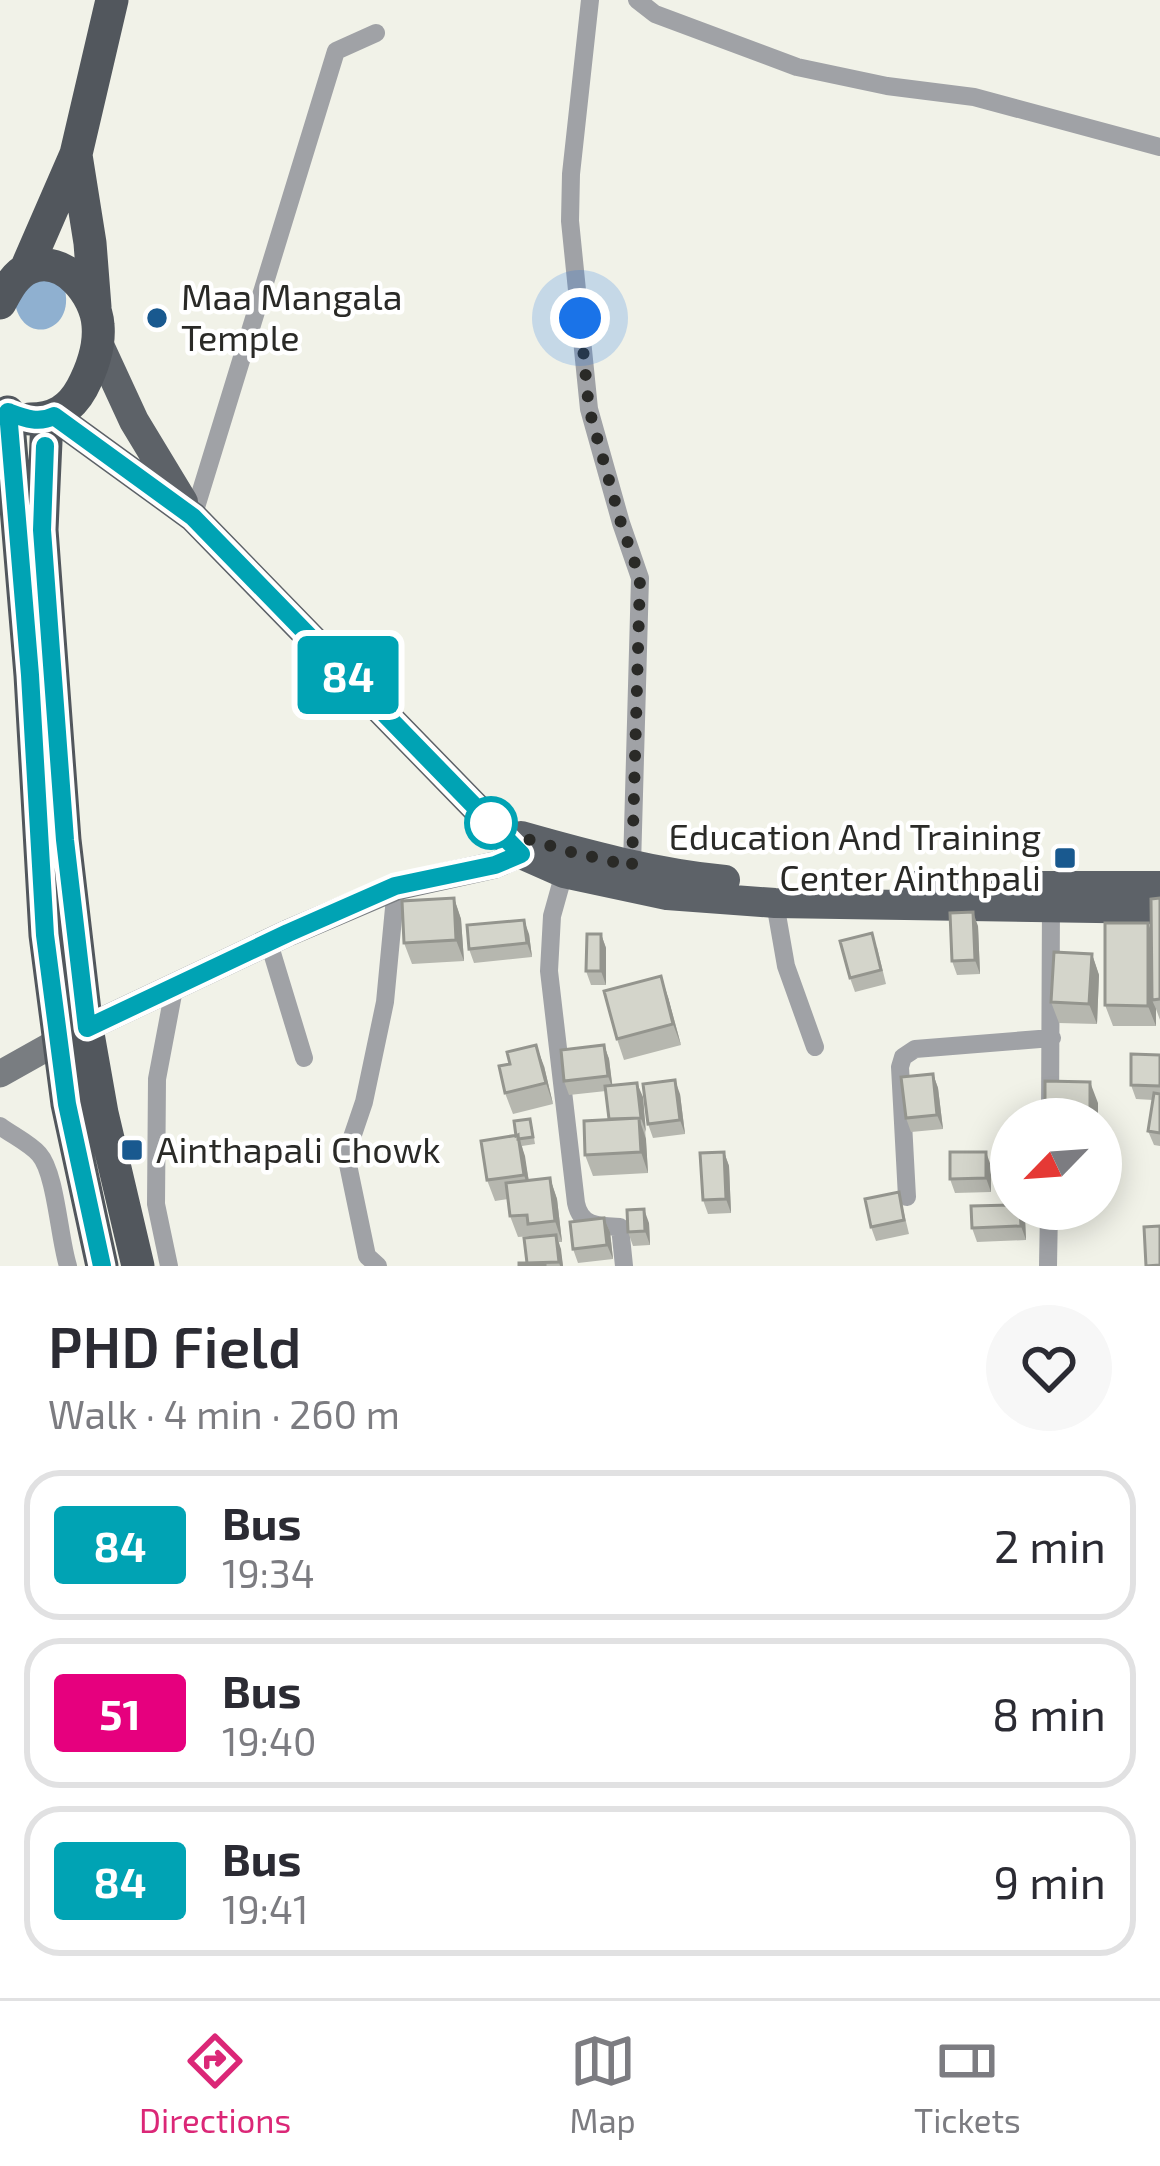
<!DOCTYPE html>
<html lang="en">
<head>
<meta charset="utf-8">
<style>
	:root { --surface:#fff; --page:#f7f7f7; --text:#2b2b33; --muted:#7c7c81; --line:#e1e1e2; --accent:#db2777 }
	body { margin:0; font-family:"Exo 2",sans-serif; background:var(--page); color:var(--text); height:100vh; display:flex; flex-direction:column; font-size:45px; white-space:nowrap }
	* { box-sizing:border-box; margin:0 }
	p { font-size:39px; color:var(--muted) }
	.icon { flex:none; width:66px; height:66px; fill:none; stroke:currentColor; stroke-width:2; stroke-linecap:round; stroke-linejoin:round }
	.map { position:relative; height:1266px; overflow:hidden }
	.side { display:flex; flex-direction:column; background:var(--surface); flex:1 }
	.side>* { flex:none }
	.badge { padding:0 24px; border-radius:9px; font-size:42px; line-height:78px }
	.needle { width:78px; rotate:245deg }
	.controls { position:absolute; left:990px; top:1098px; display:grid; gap:24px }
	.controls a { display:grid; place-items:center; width:132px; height:132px; border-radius:50%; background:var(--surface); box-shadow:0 6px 30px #0003; font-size:60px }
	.you { position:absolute; width:60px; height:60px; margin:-30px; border:9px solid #fff; border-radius:50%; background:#1a73e8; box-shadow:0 0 0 18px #1a73e833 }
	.map>.badge { position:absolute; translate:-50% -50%; box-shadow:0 0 0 6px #fff }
	.round { display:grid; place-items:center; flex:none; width:126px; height:126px; border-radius:63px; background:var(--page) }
	.head { display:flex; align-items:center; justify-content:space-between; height:204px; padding:0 48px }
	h1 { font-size:57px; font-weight:600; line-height:90px }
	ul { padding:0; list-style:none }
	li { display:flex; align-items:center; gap:36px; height:150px; margin:0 24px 18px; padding:0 24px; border:6px solid var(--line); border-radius:36px }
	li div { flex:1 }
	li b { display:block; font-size:45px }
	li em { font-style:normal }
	li .badge { min-width:132px; font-weight:700; text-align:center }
	.menu { display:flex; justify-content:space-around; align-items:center; height:168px; border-top:3px solid var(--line); background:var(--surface); font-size:33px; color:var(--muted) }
	.menu a { display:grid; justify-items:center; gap:6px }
	.menu .on { color:var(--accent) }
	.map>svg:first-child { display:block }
	.water { fill:#8fb0d0 }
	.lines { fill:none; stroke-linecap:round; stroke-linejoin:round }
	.minor { stroke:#a0a2a6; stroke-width:18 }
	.secondary { stroke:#797d81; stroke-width:27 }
	.primary { stroke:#5d6268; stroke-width:30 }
	.trunk { stroke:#52575d; stroke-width:33 }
	.wall { fill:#b6b7af }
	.shaded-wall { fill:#94958e }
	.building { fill:#d4d5cb; stroke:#94958e; stroke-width:3 }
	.line-casing { stroke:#fff; stroke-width:27 }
	.line { stroke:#00a3b4; stroke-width:18 }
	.walk { stroke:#2a2a27; stroke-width:12; stroke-dasharray:0 21.6 }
	.poi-dot { fill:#19598f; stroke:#fff; stroke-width:4.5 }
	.stop-dot { fill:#fff; stroke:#00a3b4; stroke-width:6 }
	.labels { text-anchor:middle; stroke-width:9; stroke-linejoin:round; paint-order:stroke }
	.poi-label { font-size:36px; fill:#2a2a27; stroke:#fff; text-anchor:start }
</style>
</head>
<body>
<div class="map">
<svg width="1160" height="1266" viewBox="0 0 1160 1266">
	<rect width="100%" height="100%" fill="#f1f2e8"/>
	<path class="water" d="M43 274 65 290C75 336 15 348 14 293Z"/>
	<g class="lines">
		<path class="minor" d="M590 0 571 174 570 221 589 409 621 523 640 578 632 866
			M637 0 655 14 797 67 887 86 974 97 1160 147
			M193 517 336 51 376 33
			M564 873 552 916 549 971 576 1203C581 1227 599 1226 620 1227L624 1266
			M775 903 786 966 815 1047
			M269 943 304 1058
			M1050 1119 1051 902
			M0 1126C12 1135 29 1143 39 1154 56 1173 59 1238 68 1266
			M907 1197 900 1067 903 1057 915 1049 1052 1038
			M169 1266 156 1204 157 1079 174 989
			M378 1266 367 1256 346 1155 364 1102 385 1002 396 887
			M1048 1266 1049 1209"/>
		<path class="secondary" d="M0 1074 57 1042 288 933 396 887 495 865 536 847"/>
		<path class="primary" d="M98 343 134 421 183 502
			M54 416 193 517 521 854 564 873 667 895 775 903 1160 909
			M521 836C588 855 655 873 725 880
			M917 886H1160"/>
		<path class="trunk" d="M76 155 90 243 95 307
			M26 269 76 154 112 0
			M0 303C7 290 15 274 29 268 64 253 96 295 98 325 100 347 92 369 82 388 70 410 54 419 30 419
			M8 412 30 675 45 935 67 1104 102 1266
			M47 419 42 530 65 840 87 1028 102 1113 138 1266"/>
	</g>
	<path class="wall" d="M454 898 461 919 464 961 412 964 404 943Z
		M1160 898V1020L1156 1009V1026H1113L1105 1005 1148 923 1151 932Z
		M978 926 980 974 957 975 952 961Z
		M529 934 532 957 474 963 469 949Z
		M601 934 606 948V985H591L586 971Z
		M877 947 886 984 855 992 850 978Z
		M1092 954 1099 975 1097 1024 1059 1023 1051 1002Z
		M668 997 681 1045 624 1060 617 1039Z
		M604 1045 609 1059 612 1085 643 1097 648 1173 593 1176 585 1155 609 1119 606 1091 569 1095 564 1081Z
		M1160 1055V1146L1154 1145 1148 1131 1153 1100 1136 1099 1131 1085Z
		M544 1066 553 1104 513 1114 505 1093Z
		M933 1074 938 1088 943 1129 911 1132 906 1118Z
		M680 1094 685 1134 653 1138 648 1124Z
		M1098 1103V1119H1046L1045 1115Z
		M532 1126 535 1144 522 1146 529 1181 550 1178 557 1199 562 1242H559L563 1266H519L527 1263 532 1236 518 1237 510 1216 508 1199 495 1201 487 1180 516 1136Z
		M724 1152 729 1166 731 1213 708 1214 703 1200Z
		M991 1166V1192L955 1193 950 1179Z
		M899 1192 909 1234 876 1241 871 1227Z
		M604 1218 610 1232 613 1259 578 1263 573 1249Z
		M1025 1218 1026 1240 977 1242 972 1228Z
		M649 1223 650 1245 633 1246 628 1232Z"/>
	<path class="shaded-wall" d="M454 898 461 919 464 961 456 940Z
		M973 912 978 926 980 974 975 960Z
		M524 920 529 934 532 957 527 943Z
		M1148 923 1156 944 1152 1000 1156 1009V1026L1148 1006Z
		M601 934 606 948V985L601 971Z
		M1092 954 1099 975 1097 1024 1089 1004Z
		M661 976 668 997 681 1045 673 1024Z
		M536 1045 544 1066 553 1104 546 1083Z
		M604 1045 609 1059 613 1090 608 1076Z
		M933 1074 938 1088 943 1129 937 1115Z
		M675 1080 680 1094 685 1134 680 1120Z
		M1090 1082 1098 1103V1119H1091L1090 1116Z
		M637 1083 643 1097 646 1132 641 1118Z
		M639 1118 646 1139 648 1173 641 1152Z
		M518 1135 525 1156 531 1196 524 1175Z
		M724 1152 729 1166 731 1213 726 1199Z
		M986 1152 991 1166V1192L986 1178Z
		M550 1178 557 1199 562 1242 555 1221Z
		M644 1209 649 1223 650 1245 645 1231Z
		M1020 1209 1025 1218 1026 1240 1021 1226Z
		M604 1218 610 1232 613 1259 607 1245Z
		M556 1235 561 1249 563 1266H560L559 1262Z"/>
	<path class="building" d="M454 898 456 940 404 943 402 901Z
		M1160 898V999L1152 1000 1151 899Z
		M973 912 975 960 952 961 950 913Z
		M524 920 527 943 469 949 467 925Z
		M1105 923H1148V1006L1105 1005Z
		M872 933 881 970 850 978 840 941Z
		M587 934H601V971H586Z
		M1054 952 1092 954 1089 1004 1051 1002Z
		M661 976 673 1024 617 1039 604 991Z
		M536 1045 546 1083 505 1093 499 1066 510 1064 507 1052Z
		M604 1045 608 1076 564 1081 561 1050Z
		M1131 1054 1160 1055V1086L1131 1085Z
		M933 1074 937 1115 906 1118 901 1077Z
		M675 1080 680 1120 648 1124 643 1084Z
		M1045 1081 1090 1082V1116L1045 1115Z
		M637 1083 641 1118 609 1119 605 1086Z
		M1154 1093 1160 1094V1133L1148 1131Z
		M639 1118 641 1152 585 1155 584 1121Z
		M530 1119 533 1137 518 1139V1135L516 1136 514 1121Z
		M518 1135 524 1175 487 1180 481 1141Z
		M724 1152 726 1199 703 1200 700 1153Z
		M950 1152H986V1178L950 1179Z
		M550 1178 555 1221 528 1224 527 1215 510 1216 506 1183Z
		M899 1192 904 1220 871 1227 865 1199Z
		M1011 1205V1209H1020L1021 1226 972 1228 971 1206Z
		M644 1209 645 1231 628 1232 627 1210Z
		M604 1218 607 1245 573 1249 570 1222Z
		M1160 1226V1265L1146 1266 1144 1227Z
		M556 1235 559 1262 527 1263 524 1238Z
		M519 1263H545V1266H519Z"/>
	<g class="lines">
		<g class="line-casing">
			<path id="line" d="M45 446 42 530 65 840 87 1028 288 933 395 886 495 865 521 854 193 517 54 416C38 424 24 418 8 412L30 675 45 935 67 1104 102 1266"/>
		</g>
		<use href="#line" class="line"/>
		<path class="walk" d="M491 823 497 830 571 852 632 866 640 578 621 523 589 409 580 318"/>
	</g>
	<g class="poi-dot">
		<circle cx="157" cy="318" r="12"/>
		<rect x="1053" y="846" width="24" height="24" rx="6"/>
		<rect x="120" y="1138" width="24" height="24" rx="6"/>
	</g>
	<circle class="stop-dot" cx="491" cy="823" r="24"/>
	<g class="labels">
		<g class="poi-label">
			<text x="181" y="310">Maa Mangala<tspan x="181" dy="41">Temple</tspan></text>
			<text x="1041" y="850" text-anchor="end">Education And Training<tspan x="1041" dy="41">Center Ainthpali</tspan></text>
			<text x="156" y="1163">Ainthapali Chowk</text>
		</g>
	</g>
</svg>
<div class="controls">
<a><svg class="needle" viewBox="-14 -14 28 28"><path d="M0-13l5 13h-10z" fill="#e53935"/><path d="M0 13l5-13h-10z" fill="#7c7c81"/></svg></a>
</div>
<div class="you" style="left:580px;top:318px"></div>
<b class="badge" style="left:348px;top:675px;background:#00a3b4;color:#fff">84</b>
</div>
<section class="side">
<div class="head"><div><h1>PHD Field</h1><p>Walk · 4 min · 260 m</p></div><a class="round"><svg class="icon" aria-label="heart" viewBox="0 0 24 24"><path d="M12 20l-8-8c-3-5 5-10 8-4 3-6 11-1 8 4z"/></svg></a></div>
<ul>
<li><span class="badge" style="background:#00a3b4;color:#fff">84</span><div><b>Bus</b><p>19:34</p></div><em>2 min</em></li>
<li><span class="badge" style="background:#e6007e;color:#fff">51</span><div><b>Bus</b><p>19:40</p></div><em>8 min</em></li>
<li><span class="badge" style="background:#00a3b4;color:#fff">84</span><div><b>Bus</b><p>19:41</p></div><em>9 min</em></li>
</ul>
</section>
<nav class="menu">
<a class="on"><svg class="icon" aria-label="directions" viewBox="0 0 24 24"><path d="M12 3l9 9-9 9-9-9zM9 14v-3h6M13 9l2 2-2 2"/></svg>Directions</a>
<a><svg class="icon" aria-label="map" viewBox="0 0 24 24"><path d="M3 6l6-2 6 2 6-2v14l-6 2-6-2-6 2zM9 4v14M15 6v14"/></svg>Map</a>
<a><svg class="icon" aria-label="tickets" viewBox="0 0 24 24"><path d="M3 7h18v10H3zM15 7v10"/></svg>Tickets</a>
</nav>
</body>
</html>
